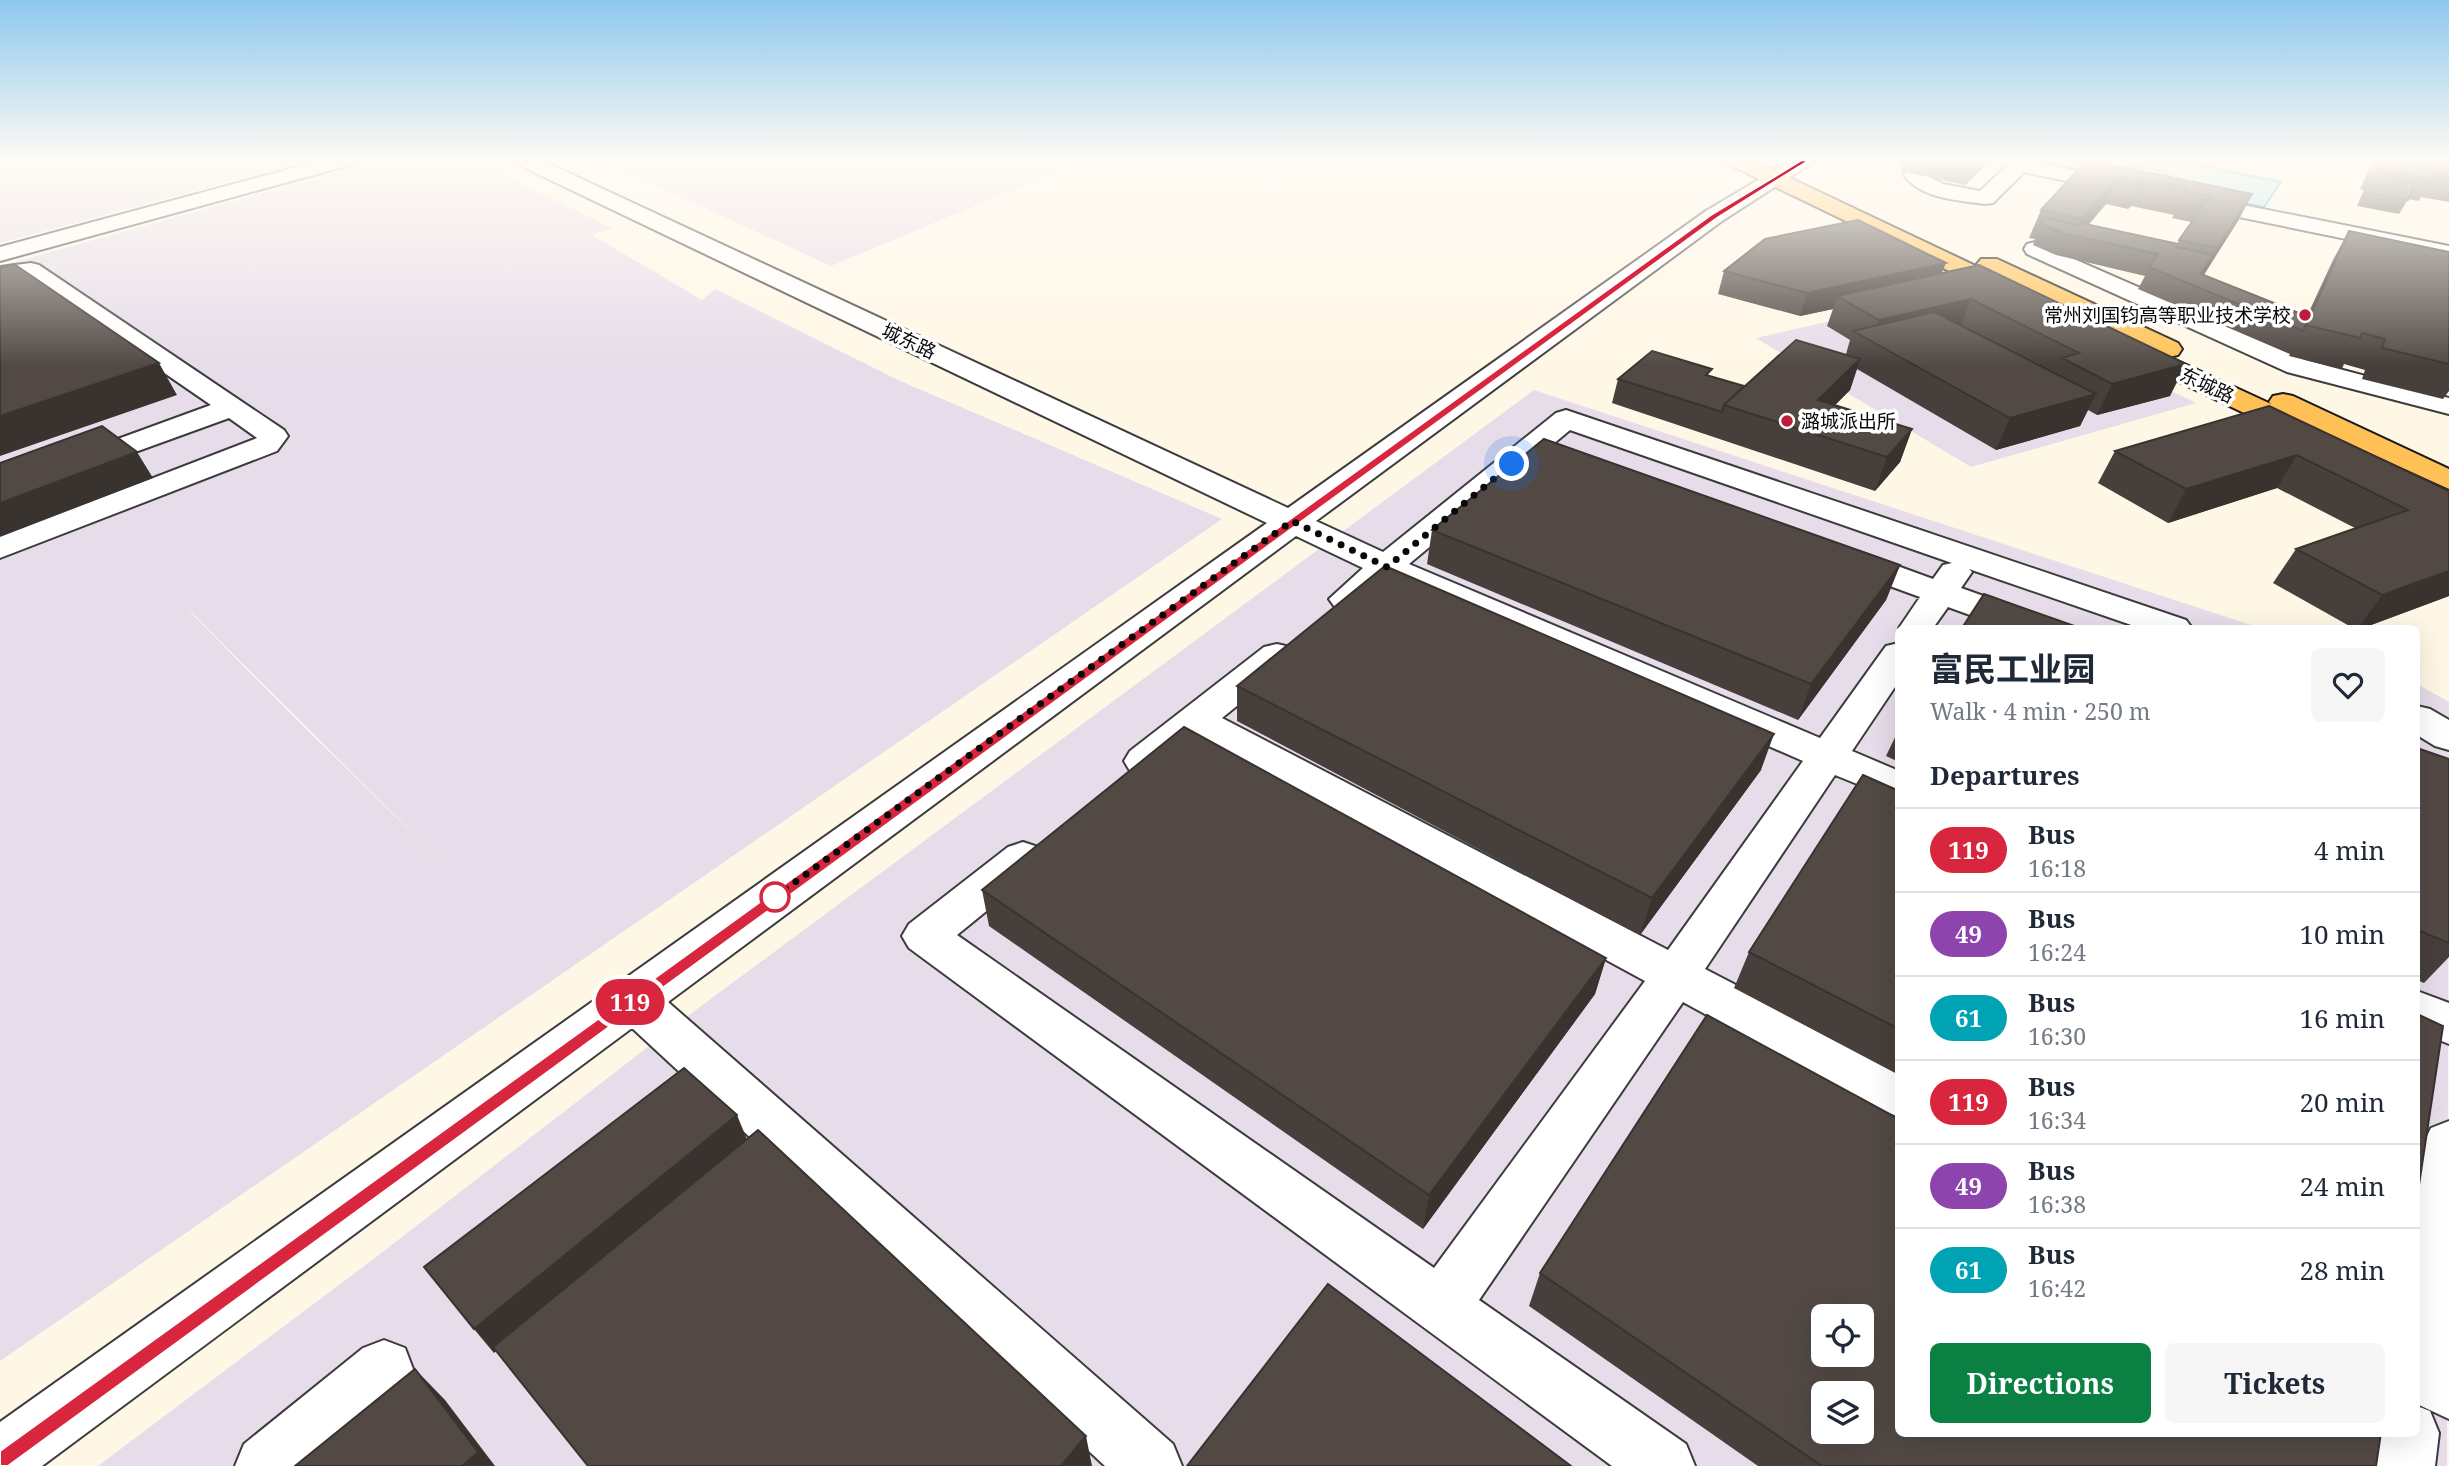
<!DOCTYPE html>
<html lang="en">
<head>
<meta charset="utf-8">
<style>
	:root { --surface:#fff; --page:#f6f6f7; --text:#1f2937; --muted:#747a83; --line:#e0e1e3; --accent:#0b8043 }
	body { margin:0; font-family:"Noto Serif","Noto Sans SC",serif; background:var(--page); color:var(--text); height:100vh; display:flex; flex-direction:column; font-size:26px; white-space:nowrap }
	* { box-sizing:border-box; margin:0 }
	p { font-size:23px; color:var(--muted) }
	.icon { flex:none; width:38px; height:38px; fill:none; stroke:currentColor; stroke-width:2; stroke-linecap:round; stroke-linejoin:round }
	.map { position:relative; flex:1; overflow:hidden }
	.drawer { position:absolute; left:1895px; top:625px; width:525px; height:812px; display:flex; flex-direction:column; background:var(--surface); border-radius:10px; box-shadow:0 7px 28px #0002 }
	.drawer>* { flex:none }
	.badge { padding:0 14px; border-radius:23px; font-size:24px; line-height:46px }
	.buttons { position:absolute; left:1811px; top:1304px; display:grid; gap:14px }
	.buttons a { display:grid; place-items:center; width:63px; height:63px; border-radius:10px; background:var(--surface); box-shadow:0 7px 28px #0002; font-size:35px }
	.you { position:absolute; width:35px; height:35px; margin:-18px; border:5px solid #fff; border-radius:50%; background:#1a73e8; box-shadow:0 0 0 10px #1a73e833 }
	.map>.badge { position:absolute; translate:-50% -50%; box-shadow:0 0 0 4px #fff }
	h2 { padding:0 35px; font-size:26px; line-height:63px }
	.round { display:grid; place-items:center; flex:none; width:74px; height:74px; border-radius:10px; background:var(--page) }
	.overview { display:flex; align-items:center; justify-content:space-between; height:119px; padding:0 35px }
	h1 { font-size:33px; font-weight:700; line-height:52px }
	.action { display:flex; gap:14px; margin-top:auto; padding:14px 35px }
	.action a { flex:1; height:80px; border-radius:10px; background:var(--accent); color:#fff; font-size:28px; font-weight:700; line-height:80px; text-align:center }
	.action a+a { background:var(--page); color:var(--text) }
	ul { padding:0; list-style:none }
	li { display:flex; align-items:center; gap:21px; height:84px; padding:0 35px; border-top:2px solid var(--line) }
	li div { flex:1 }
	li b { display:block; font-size:26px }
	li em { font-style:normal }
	li .badge { min-width:77px; font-weight:700; text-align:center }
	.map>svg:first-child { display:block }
	.industrial { fill:#e6dcea; fill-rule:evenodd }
	.water { fill:#a8e5f8; stroke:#2da5d2; stroke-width:2 }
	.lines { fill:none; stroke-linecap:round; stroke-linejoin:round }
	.minor-casing { stroke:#3c3c3c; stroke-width:4 }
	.major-casing { stroke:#1a1a1a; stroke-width:4 }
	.minor { fill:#fff; fill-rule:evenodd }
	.major { fill:#ffc156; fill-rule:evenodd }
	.wall { fill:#473f3b; fill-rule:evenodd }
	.shaded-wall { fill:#393330 }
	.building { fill:#524945; stroke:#393330; stroke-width:2; fill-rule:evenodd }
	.line { fill:#d7263d; stroke:#fff; stroke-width:2 }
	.walk { stroke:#090909; stroke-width:7; stroke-dasharray:0 12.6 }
	.poi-dot { fill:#bd1d39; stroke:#fff; stroke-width:2.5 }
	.stop-dot { fill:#fff; stroke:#d7263d; stroke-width:3.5 }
	.labels { text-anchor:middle; stroke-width:7; stroke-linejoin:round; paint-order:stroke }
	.far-poi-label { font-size:19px; fill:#090909; stroke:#fff; text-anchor:end }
	.far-street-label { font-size:19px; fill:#090909; stroke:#fff }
</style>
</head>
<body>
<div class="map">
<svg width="2449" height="1466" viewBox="0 0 2449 1466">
	<rect width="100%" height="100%" fill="#fff7e6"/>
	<path class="industrial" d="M0 161H307L0 243Z
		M377 161H477L612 228 592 235 702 300 715 289 898 380 1222 519 0 1361V266ZM190 612H191L442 862 294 717Z
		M602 161H1082L831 266Z
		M1965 290 2196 403 1971 467 1756 338Z
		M1534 390 2260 628H1899V1433H2417V684L2449 702 2447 1466H98L371 1261 697 1009ZM1824 1316H1862V1354H1824ZM1824 1393H1862V1432H1824Z"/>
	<path class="water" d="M2122 161H2179L2281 182 2264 207 2171 188 2177 180 2160 171 2127 165Z"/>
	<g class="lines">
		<g class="minor-casing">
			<path id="minor" d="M319 161H353L350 165 0 261V247Z
				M516 161H543L1288 508 1706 211 1790 161H1815L1722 221 1316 521 1383 552 1556 413 1566 410 2186 620 2192 628H2140L1969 569 1972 572 1961 588 2051 620 2056 628H2006L1948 607 1933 628H1899L1920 597 1835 566 1831 559 1835 552 1847 549 1859 552 1933 579 1943 565 1952 563 1570 430 1409 564 1820 738 1886 646 1899 643V681L1852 751 1899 771V801L1835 775 1705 969 1899 1070V1117L1881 1110 1683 1002 1479 1300 1686 1444 1695 1466H1612L909 948 902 936 909 924 1008 847 1023 842 1038 847 1044 858 1038 869 957 935 1434 1268 1645 981 1198 738C1177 755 1159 779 1130 771L1124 761 1130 751 1264 647 1277 644 1290 647 1295 655 1290 663 1222 718 1668 950 1803 761 1389 580C1372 595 1358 612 1334 606L1329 599 1363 568 1296 536 668 1002 1173 1444 1182 1466H1105L632 1028 42 1466H0V1422L1267 523 519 165Z
				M2012 161H2034L2131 183 2134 187 2131 191 2124 193 2024 172 1993 203 1985 204C1958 200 1921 199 1904 175L1907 171 1914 169 1943 184 1980 191Z
				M2193 195 2449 246V260L2185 206 2182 201 2185 196Z
				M2035 242 2305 360 2449 398V414L2287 372 2027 254 2024 249 2027 244Z
				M31 263 39 265 284 430 288 436 277 451 0 558V537L257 438 229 418 0 501V482L211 405 26 278 0 281V267Z
				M2417 706 2430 709 2449 720V750L2435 746 2417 735Z
				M2417 991 2449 1003V1044L2417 1031Z
				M2449 1121V1419L2417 1404V1185L2423 1144 2431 1128Z
				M384 1340 405 1348 413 1369 405 1390 314 1466H235L244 1444 363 1348Z
				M2417 1406 2430 1411 2439 1433 2435 1466H2373L2377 1433H2417Z"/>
		</g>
		<g class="major-casing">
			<path id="major" d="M1727 161H1754L1980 268 1977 264 1981 259H1997L2178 343 2182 349 2178 355 2169 357 2271 404 2269 402 2273 396 2283 394 2293 396 2449 469V489L2317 429 2318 431 2314 437 2304 440 2294 437 2125 356 2121 350 2125 344 2134 342 2020 288 2022 291 2019 296 2010 298 2001 296 1730 165Z"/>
		</g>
		<use href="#minor" class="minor"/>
		<use href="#major" class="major"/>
	</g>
	<path class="wall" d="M1904 161H1990L1965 185 1901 171Z
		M2086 161 2252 194 2238 221 2203 275 2307 316 2333 260 2349 231 2449 252V391L2443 399 2362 379 2365 370 2344 364 2342 369 2289 356 2290 354 2138 289 2145 276 2056 255 2033 245 2035 239 2029 238 2041 210ZM2106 204 2128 209 2131 206 2174 215 2172 218 2191 222 2177 244 2089 224Z
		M2373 161H2449V202L2421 197 2419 201 2408 199 2399 214 2357 206 2364 190 2360 189Z
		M1757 244 1942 273 2170 396 2097 415 2088 410 2080 426 1996 450 1857 369 1850 390 1835 405 1912 429 1900 462 1875 491 1612 403 1618 379 1710 376 1744 386 1846 354 1850 340 1827 326 1833 309 1800 316 1718 294 1724 271 1756 245Z
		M2269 406 2449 491V596L2363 628H2353L2273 583 2296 549 2355 528 2277 488 2168 523 2098 483 2115 451Z
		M1432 530 1900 565 1886 600 1798 720 1427 564Z
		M1237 686 1761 770 1640 935 1237 721Z
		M1899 729V762L1886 756Z
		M2417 748 2449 759V957L2424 983 2417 980Z
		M1899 791V1075L1734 988 1749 952Z
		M982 890 1606 958 1595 994 1423 1229 989 926Z
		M1540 1273 2376 1466H1758L1529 1306Z"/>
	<path class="shaded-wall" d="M1976 161H1990L1965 185 1972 165Z
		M2118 177 2106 204 2078 237 2074 236 2081 219Z
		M2143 179 2131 206 2128 209 2140 182Z
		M2252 194 2238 221 2197 286 2201 274 2217 248Z
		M1946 263 1937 285 1837 296 1833 309 1800 316 1807 293Z
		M1971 299 1960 329 1872 341 1879 320Z
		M1860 359 1850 390 1808 432 1818 400Z
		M159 363 177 395 0 456V416Z
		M2186 364 2170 396 2097 415 2112 384Z
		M2096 394 2080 426 1996 450 2010 418Z
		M1912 429 1900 462 1875 491 1887 457Z
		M137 452 153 478 0 536V503Z
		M2297 455 2277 488 2168 523 2186 489Z
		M1900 565 1886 600 1798 720 1811 684Z
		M2449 571V596L2363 628H2358L2382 595Z
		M1774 734 1761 770 1640 935 1652 898Z
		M1606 958 1595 994 1423 1229 1429 1195Z
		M737 1115 748 1142 494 1353 474 1329Z
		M415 1369 445 1400 495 1466H462Z
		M1086 1436 1092 1466H1061Z"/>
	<path class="building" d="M1955 161H1976L1972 165Z
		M2086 161H2092L2252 194 2217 248 2179 240 2210 196 2185 191 2187 188 2143 179 2140 182 2118 177 2081 219 2041 210Z
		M2375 161H2438L2431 180 2371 169Z
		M2439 161H2449V172L2436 170Z
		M2372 177 2414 184 2408 200 2365 192Z
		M2046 218 2078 226 2081 223 2178 244 2176 247 2213 255 2201 274 2309 317 2303 331 2149 267 2158 254 2065 234 2041 224Z
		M1858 220 1946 263 1807 293 1724 271 1765 239Z
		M2349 231 2449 252V364L2382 348 2385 339 2362 333 2360 338 2306 325Z
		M14 264 159 363 0 416V268Z
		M1979 265 2186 364 2112 384 2062 358 2079 353 1971 299 1879 320 1837 296Z
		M1934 312 2096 394 2010 418 1853 331Z
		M1796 340 1860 359 1818 400 1912 429 1887 457 1724 405Z
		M1652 351 1712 369 1706 375 1744 386 1724 405 1722 412 1618 379Z
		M2269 406 2449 491V571L2382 595 2296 549 2408 510 2297 455 2186 489 2115 451Z
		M102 426 137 452 0 503V463Z
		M1544 439 1900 565 1811 684 1432 530Z
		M1385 566 1774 734 1652 898 1237 686Z
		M1984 594 2080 628H1962Z
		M1184 727 1606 958 1429 1195 982 890Z
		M2417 748 2449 759V943L2417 930Z
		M1863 775 1899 791V1029L1749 952Z
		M2417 1014 2443 1026 2417 1198Z
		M1707 1015 1899 1119V1433H2381L2376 1466H1822L1540 1273ZM1824 1316H1862V1354H1824ZM1824 1393H1862V1432H1824Z
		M684 1068 737 1115 474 1329 424 1267Z
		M758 1130 1086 1436 1061 1466H588L493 1347Z
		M1328 1284 1571 1466H1187Z
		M415 1369 478 1452 462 1466H295Z"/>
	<linearGradient id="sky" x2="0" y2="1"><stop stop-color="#8ec8ee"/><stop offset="0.44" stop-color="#fffbf4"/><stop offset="1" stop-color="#fffbf4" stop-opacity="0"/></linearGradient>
	<rect width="2449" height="366" fill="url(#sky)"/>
	<path class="line" d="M1802 160 1808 161 1717 218 8 1466H0V1451L1711 215Z"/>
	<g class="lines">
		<path class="walk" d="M775 897 765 904 1292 521 1387 567 1512 464"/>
	</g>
	<g class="poi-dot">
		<circle cx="2305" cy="315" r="7"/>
		<circle cx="1787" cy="421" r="7"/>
	</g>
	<circle class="stop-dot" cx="775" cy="897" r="14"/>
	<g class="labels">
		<g class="far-poi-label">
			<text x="2291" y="322">常州刘国钧高等职业技术学校</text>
			<text x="1801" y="428" text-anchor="start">潞城派出所</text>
		</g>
		<g class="far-street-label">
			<text transform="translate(909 341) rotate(25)" y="7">城东路</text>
			<text transform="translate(2207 385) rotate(25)" y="7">东城路</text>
		</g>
	</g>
</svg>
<div class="buttons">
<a><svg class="icon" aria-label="locate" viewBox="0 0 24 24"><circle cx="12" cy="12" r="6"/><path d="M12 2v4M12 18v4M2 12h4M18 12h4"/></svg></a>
<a><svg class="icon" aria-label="layers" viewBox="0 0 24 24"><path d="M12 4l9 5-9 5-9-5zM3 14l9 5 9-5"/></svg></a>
</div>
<div class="you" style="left:1512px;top:464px"></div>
<b class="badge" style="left:630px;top:1002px;background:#d7263d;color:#fff">119</b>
<section class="drawer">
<div class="overview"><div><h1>富民工业园</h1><p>Walk · 4 min · 250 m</p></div><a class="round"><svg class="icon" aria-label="heart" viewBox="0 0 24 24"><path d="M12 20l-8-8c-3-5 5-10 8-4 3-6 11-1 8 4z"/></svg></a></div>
<h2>Departures</h2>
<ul>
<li><span class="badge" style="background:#d7263d;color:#fff">119</span><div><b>Bus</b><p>16:18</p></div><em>4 min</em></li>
<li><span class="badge" style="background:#8e44ad;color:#fff">49</span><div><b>Bus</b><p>16:24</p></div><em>10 min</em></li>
<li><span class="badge" style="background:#00a3b4;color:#fff">61</span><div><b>Bus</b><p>16:30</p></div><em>16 min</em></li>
<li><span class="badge" style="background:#d7263d;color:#fff">119</span><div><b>Bus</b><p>16:34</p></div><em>20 min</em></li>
<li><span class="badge" style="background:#8e44ad;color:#fff">49</span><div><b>Bus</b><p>16:38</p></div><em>24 min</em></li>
<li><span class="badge" style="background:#00a3b4;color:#fff">61</span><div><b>Bus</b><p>16:42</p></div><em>28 min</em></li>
</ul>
<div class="action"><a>Directions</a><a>Tickets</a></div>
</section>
</div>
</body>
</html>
